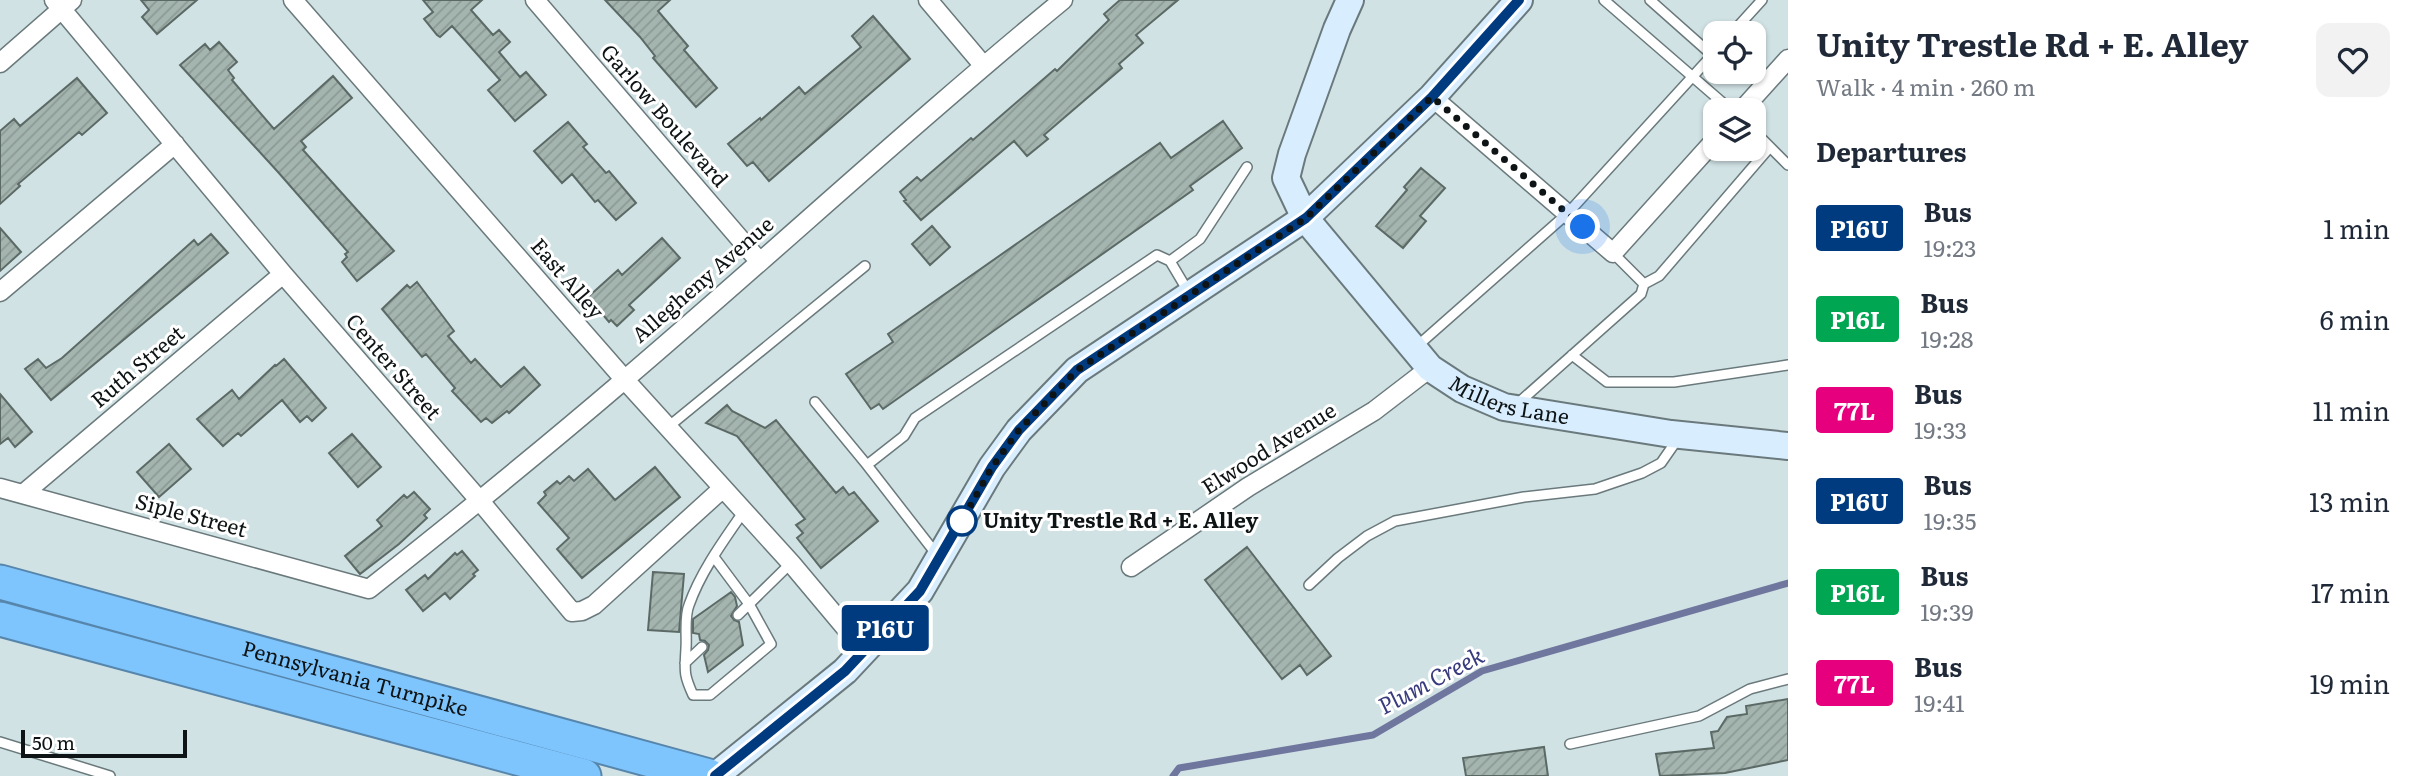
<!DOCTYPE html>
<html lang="en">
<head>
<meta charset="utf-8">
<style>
	:root { --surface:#fff; --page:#f2f2f3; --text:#1f2937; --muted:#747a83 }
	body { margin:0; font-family:Literata,serif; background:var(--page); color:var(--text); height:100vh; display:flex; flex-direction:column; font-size:26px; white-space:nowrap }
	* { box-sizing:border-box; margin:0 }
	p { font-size:23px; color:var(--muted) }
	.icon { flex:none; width:38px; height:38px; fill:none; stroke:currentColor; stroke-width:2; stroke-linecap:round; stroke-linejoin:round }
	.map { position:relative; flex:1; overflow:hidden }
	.sheet { display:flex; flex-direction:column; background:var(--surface); width:630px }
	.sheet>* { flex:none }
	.badge { padding:0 14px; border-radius:5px; font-size:24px; line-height:46px }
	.tools { position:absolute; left:1703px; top:21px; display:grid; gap:14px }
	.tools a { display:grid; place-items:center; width:63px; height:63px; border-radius:14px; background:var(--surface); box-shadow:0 2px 5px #0004; font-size:35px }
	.scale { position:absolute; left:21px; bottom:18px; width:166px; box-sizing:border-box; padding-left:7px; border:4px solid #0e1415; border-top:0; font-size:19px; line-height:24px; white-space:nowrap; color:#0e1415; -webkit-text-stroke:5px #fff; paint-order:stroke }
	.you { position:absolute; width:35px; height:35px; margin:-18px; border:5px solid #fff; border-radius:50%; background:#1a73e8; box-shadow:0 0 0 10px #1a73e833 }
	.map>.badge { position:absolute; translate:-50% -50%; box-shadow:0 0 0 4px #fff }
	h2 { padding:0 28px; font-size:26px; line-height:63px }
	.round { display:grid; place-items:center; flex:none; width:74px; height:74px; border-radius:14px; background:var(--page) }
	.head { display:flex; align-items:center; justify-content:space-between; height:119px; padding:0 28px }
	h1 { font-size:33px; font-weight:700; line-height:52px }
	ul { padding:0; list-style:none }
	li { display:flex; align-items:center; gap:21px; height:91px; padding:0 28px }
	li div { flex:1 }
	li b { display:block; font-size:26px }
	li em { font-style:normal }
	li .badge { min-width:77px; font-weight:700; text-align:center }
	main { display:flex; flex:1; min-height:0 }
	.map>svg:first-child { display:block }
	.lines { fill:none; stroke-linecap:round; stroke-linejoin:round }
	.stream { stroke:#70779e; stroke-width:7 }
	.building { fill:url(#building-hatch); stroke:#5c6a66; stroke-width:2 }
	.lane-casing { stroke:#6a797c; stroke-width:12 }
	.street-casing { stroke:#6a797c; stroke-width:21 }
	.secondary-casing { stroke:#6a797c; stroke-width:30 }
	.highway-casing { stroke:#5786ac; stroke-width:37 }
	.lane { stroke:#fff; stroke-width:9 }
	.street { stroke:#fff; stroke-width:18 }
	.secondary { stroke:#d8edfe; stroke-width:26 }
	.highway { stroke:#7ec4fd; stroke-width:33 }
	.line-casing { stroke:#fff; stroke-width:16 }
	.line { stroke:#003b80; stroke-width:10 }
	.walk { stroke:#0e1415; stroke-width:7; stroke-dasharray:0 12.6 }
	.stop-dot { fill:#fff; stroke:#003b80; stroke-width:3.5 }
	.labels { text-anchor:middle; stroke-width:6; stroke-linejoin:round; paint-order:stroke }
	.street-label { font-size:21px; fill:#0e1415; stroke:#fff }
	.stop-label { font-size:21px; font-weight:bold; fill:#0e1415; stroke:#fff; text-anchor:start }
	.water-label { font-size:23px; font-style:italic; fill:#383b7d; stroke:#fff }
</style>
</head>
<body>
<main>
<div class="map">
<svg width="1788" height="776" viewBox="0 0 1788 776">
	<defs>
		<pattern id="building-hatch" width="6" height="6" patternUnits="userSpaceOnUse" patternTransform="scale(1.75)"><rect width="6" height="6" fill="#a4b4af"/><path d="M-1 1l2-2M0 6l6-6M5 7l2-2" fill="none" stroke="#8c9a96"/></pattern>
	</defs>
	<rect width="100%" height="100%" fill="#d1e2e5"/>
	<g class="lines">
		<path class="stream" d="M1173 776 1179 768 1373 735 1482 671 1788 583"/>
	</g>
	<path class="building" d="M141 0H197L157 34 142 17 149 10Z
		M423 0H482L471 10 493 35 499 30 510 42 499 52 520 77 526 72 546 95 515 121 488 90 500 80 452 26 440 37 437 35 424 19 433 12Z
		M605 0H670L658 11 688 46 684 50 717 88 696 107 653 58 655 56 640 37Z
		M1120 0H1178L1136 35 1143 43 1119 64 1122 68 1044 135 1048 139 1027 156 1014 141 921 220 904 201 906 200 900 192 917 177 921 181 971 138 973 140 1055 69 1057 71 1109 20 1104 14Z
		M873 16 910 59 769 181 753 162 747 166 728 144 760 118 761 120 799 87 805 94 861 47 852 36Z
		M219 42 237 62 228 70 234 78 232 80 274 129 333 76 352 98 301 141 306 147 303 150 394 251 357 281 342 262 347 257 345 254 348 252 278 172 180 65 205 44 210 50Z
		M77 78 107 113 82 135 79 132 18 184 20 186 0 204V131L14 119 20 126Z
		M1223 121 1242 148 1190 186 1193 190 883 409 879 404 871 409 846 374 893 342 888 334 1160 143 1171 158Z
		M568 122 587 144 583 147 606 173 609 171 636 203 616 220 598 200 595 202 572 174 562 183 534 151Z
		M1421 168 1445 188 1420 216 1426 221 1403 248 1376 226 1407 190 1404 187Z
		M932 226 950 247 930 265 912 244Z
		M0 228 21 252 0 271Z
		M211 234 228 253 51 400 25 369 38 359 46 368 62 358 194 240 198 245Z
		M662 238 680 258 629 305 634 310 617 326 611 320 609 322 588 297 618 270 622 275Z
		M417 282 454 331 448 336 471 363 475 359 501 387 524 367 540 385 509 413 507 411 492 423 486 418 481 422 452 391 455 388 426 354 422 357 382 309 407 285 410 288Z
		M284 359 326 408 312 421 307 416 300 422 282 400 241 436 238 433 223 446 197 419 232 390 239 399 275 365 276 366Z
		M0 394 32 432 15 447 8 438 0 444Z
		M727 405 732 411 765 428 776 420 836 493 843 487 849 495 854 492 878 521 821 568 797 538 803 533 796 525 805 519 737 436 706 423Z
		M352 434 381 467 358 487 329 453Z
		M169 444 191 469 159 497 137 472Z
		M655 467 680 497 582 578 557 549 569 538 538 503 546 495 544 492 557 481 560 484 569 476 574 481 588 469 615 500Z
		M414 492 430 509 424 515 427 518 399 544 360 574 345 556 382 526 377 520 404 495 407 498Z
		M1247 547 1331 656 1307 675 1300 665 1282 679 1205 580Z
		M462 551 478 570 473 574 475 576 450 599 445 593 423 611 406 590 425 575 428 579 455 553 457 555Z
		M653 572 684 574 679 632 648 630Z
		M731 592 735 597 737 606 731 616 734 620 739 622 743 645 708 672 704 655 708 650 709 645 705 641 700 640 699 634 693 633V619Z
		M1788 699V760L1725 773 1660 776 1656 754 1714 748 1711 732 1718 731 1727 717 1747 714 1746 706Z
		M1544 747 1548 776H1466L1463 758Z"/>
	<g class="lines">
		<g class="lane-casing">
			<path id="lane" d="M1604 0 1731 110
				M1650 0 1712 55
				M1732 33 1762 0
				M1754 131 1788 165
				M1613 253 1644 284
				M1170 261 1200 239 1247 167
				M1415 348 1568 213 1715 52
				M1572 355 1607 382H1674L1788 365
				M815 402 867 465 937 555
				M1516 405 1641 294 1644 284 1659 276 1770 147
				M668 427 865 266
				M867 465 904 436 915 418 1157 255 1170 261 1189 293
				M714 557 749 604 771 644 710 695H693C683 673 685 671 686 648 687 635 684 617 689 605 701 571 724 540 744 511
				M1309 585 1338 558 1367 536 1395 521 1524 497 1595 489 1642 473 1661 463 1677 440
				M738 615 791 563
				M685 663 702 647
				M0 742 110 776
				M1570 744 1699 716 1750 689 1788 679"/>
		</g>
		<g class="street-casing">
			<path id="street" d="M54 0 283 274 480 501 572 612 582 611 594 605 723 488
				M293 0 625 380 791 563 864 650
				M535 0 759 261
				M928 0 983 65
				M0 63 72 0
				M1432 97 1613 253 1715 140
				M1742 110 1788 59
				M0 292 175 144
				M0 488 369 589C455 521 540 452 623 381 771 255 913 123 1063 0
				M23 494 283 274
				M1131 567 1248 487 1374 411 1430 368"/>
		</g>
		<g class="secondary-casing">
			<g id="secondary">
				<path id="s1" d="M1350 0 1337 29 1292 154 1286 178 1305 218 1430 368 1462 389 1504 407 1671 434 1788 446"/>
				<path d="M715 776 845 671 920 591 992 467 1019 430 1077 370 1305 218 1432 97 1519 0"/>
			</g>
		</g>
		<g class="highway-casing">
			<g id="highway">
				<path id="s2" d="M0 582 709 776"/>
				<path d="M0 619 584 776"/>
			</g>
		</g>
		<use href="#lane" class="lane"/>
		<use href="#street" class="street"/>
		<use href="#secondary" class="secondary"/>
		<use href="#highway" class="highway"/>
	</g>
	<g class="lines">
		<g class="line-casing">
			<path id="line" d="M715 776 845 671 920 591 992 467 1019 430 1077 370 1306 218 1432 97 1519 0"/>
		</g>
		<use href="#line" class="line"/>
		<path class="walk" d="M962 521 960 524 992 467 1019 430 1077 370 1306 218 1432 97 1583 227"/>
	</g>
	<circle class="stop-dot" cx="962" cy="521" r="14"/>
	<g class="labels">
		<g class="street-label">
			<text transform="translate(664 116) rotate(49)" y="7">Garlow Boulevard</text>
			<text transform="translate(567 279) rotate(49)" y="7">East Alley</text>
			<text transform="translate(703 280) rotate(-41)" y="7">Allegheny Avenue</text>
			<text transform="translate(138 367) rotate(-40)" y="7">Ruth Street</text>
			<text transform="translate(393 367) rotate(49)" y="7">Center Street</text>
			<text dy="7" stroke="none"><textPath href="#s1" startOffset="516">Millers Lane</textPath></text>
			<text transform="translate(1269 449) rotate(-32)" y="7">Elwood Avenue</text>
			<text transform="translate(191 516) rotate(15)" y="7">Siple Street</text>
			<text dy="7" stroke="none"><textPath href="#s2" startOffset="368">Pennsylvania Turnpike</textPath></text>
		</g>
		<g class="stop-label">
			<text x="983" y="528">Unity Trestle Rd + E. Alley</text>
		</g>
		<g class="water-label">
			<text transform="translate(1431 681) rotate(-28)" y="8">Plum Creek</text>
		</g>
	</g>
</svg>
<div class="tools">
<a><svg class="icon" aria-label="locate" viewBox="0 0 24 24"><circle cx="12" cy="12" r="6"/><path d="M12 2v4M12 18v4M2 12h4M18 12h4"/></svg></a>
<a><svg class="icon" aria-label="layers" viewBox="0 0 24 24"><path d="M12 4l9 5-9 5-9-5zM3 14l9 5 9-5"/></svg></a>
</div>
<div class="scale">50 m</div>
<div class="you" style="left:1583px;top:227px"></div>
<b class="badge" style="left:885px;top:628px;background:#003b80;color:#fff">P16U</b>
</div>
<section class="sheet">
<div class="head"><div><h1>Unity Trestle Rd + E. Alley</h1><p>Walk · 4 min · 260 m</p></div><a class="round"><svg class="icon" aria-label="heart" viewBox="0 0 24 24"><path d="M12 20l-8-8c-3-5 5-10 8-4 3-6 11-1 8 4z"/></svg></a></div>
<h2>Departures</h2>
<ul>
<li><span class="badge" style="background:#003b80;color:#fff">P16U</span><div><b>Bus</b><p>19:23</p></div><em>1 min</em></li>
<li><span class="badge" style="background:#00a651;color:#fff">P16L</span><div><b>Bus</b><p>19:28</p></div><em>6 min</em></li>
<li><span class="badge" style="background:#e6007e;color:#fff">77L</span><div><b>Bus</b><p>19:33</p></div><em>11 min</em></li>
<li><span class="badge" style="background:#003b80;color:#fff">P16U</span><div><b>Bus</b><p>19:35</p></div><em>13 min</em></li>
<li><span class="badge" style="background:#00a651;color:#fff">P16L</span><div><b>Bus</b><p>19:39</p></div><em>17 min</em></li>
<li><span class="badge" style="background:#e6007e;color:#fff">77L</span><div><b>Bus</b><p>19:41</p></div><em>19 min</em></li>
</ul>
</section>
</main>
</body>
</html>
